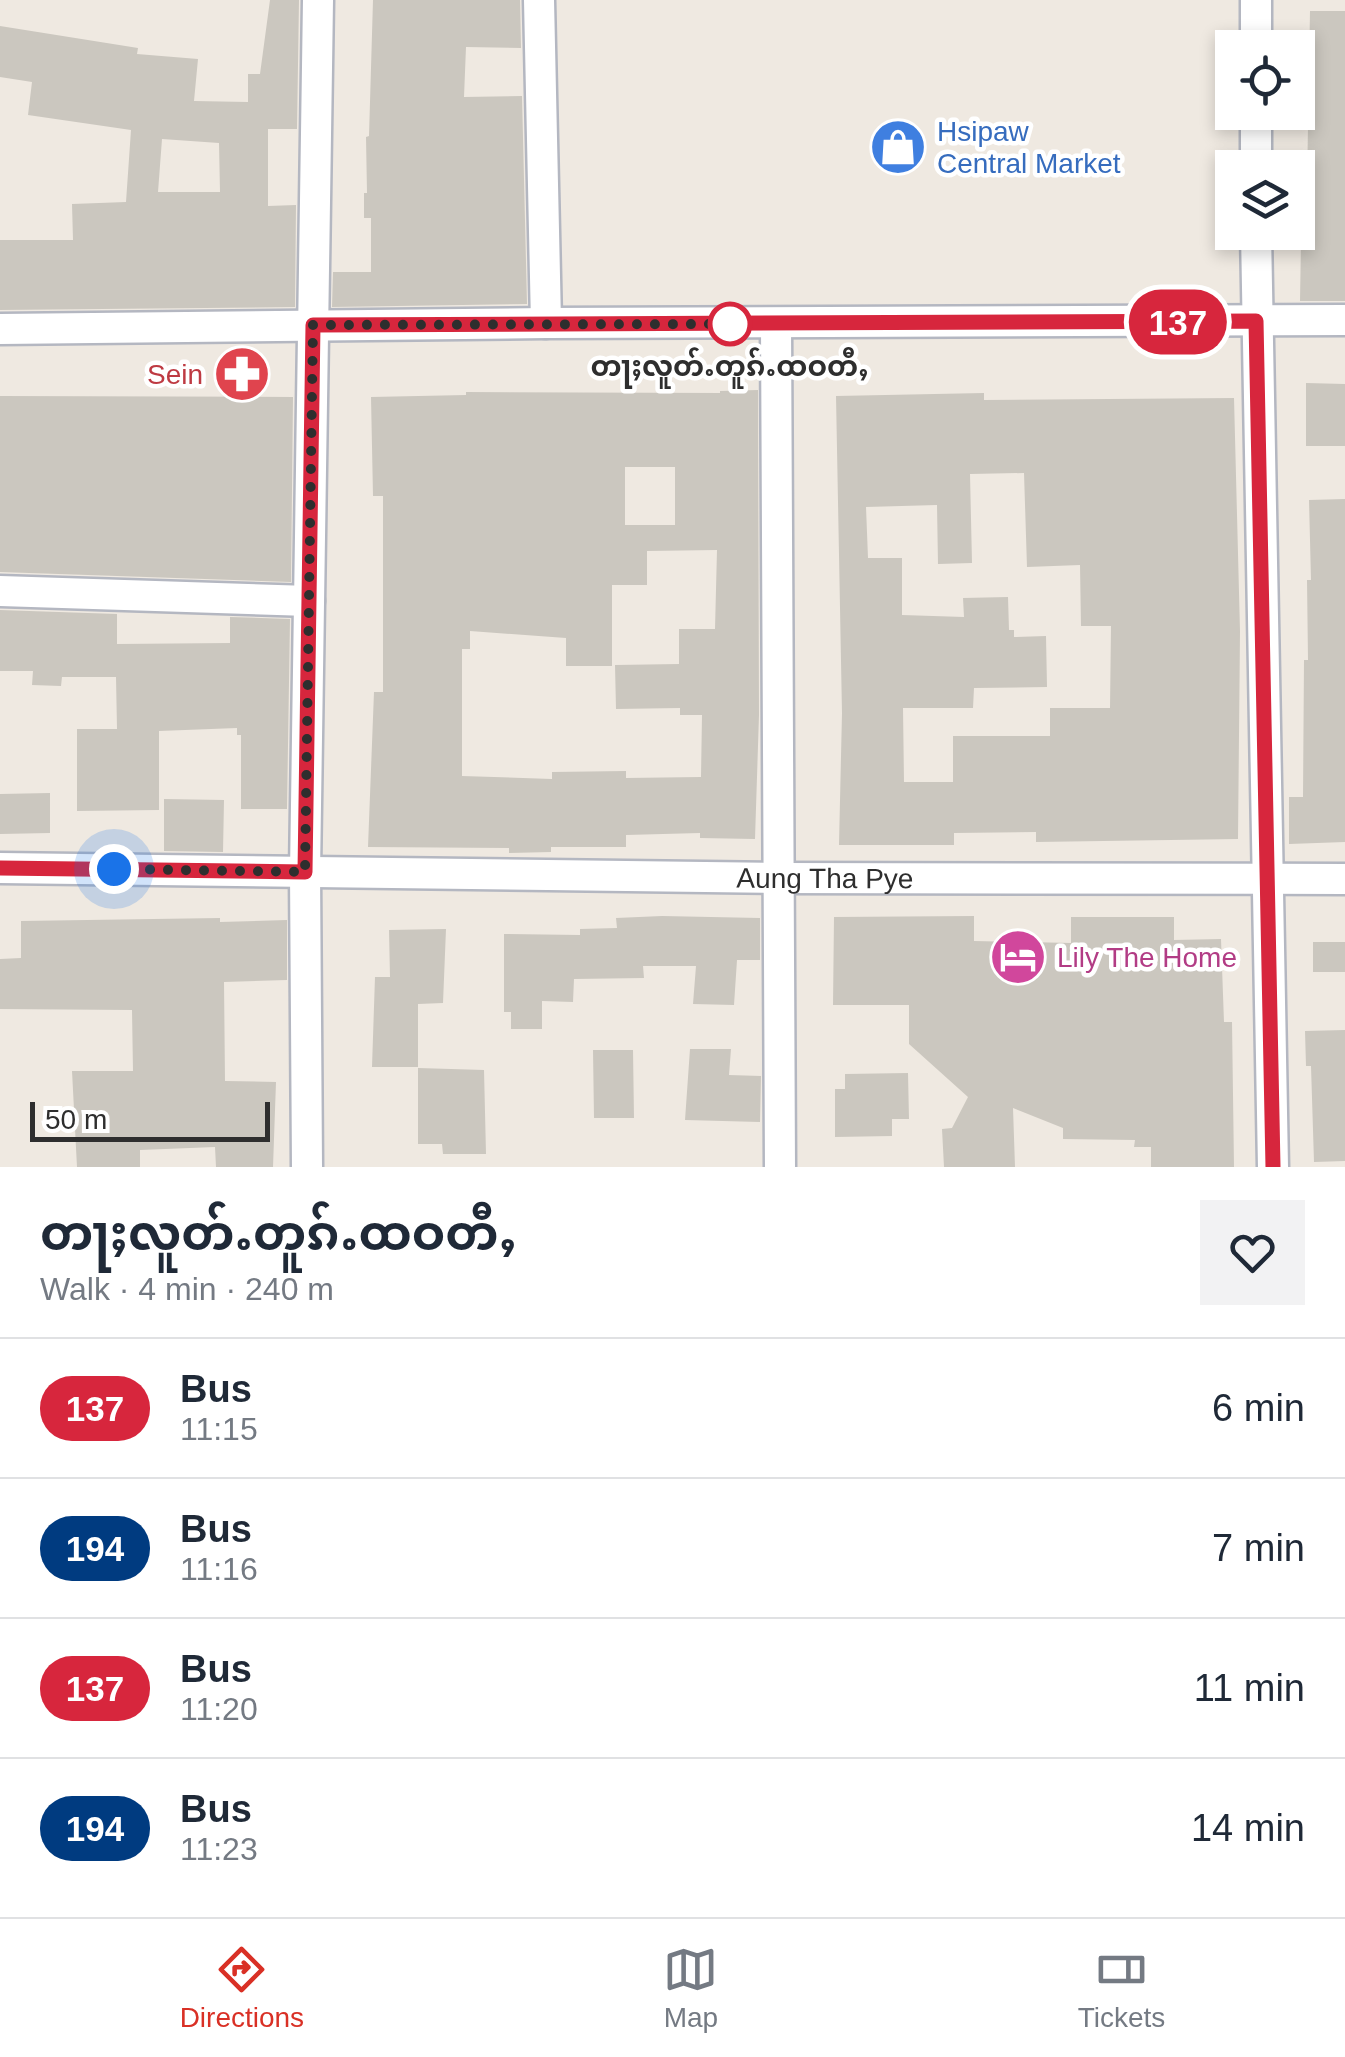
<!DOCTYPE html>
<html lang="en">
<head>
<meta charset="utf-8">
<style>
	:root { --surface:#fff; --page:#f2f2f3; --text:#1f2937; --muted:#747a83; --line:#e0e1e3; --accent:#d93025 }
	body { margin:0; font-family:Arial,"Noto Sans Myanmar",sans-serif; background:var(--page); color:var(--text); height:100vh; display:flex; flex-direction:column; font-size:38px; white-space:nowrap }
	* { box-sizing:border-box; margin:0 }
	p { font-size:32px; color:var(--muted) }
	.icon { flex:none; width:55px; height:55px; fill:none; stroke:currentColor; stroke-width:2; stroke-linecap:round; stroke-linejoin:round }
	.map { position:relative; height:1167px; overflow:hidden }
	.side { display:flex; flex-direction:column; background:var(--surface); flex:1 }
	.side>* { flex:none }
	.badge { padding:0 20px; border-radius:32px; font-size:35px; line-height:65px }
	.tools { position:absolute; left:1215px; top:30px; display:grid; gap:20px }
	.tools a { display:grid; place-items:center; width:100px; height:100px; border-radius:0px; background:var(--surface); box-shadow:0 5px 15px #0003; font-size:50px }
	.scale { position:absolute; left:30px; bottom:25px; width:240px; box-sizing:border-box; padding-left:10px; border:5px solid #2e2e2e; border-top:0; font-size:28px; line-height:35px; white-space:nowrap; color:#2e2e2e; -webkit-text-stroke:8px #fff; paint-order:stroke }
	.you { position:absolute; width:50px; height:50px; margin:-25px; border:8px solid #fff; border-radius:50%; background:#1a73e8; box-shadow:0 0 0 15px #1a73e833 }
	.map>.badge { position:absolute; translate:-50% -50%; box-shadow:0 0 0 5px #fff }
	.round { display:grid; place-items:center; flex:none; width:105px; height:105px; border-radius:0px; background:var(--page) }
	.summary { display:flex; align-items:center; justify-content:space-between; height:170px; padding:0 40px }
	h1 { font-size:48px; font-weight:700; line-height:75px }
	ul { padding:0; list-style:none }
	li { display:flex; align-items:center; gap:30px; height:140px; padding:0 40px; border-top:2px solid var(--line) }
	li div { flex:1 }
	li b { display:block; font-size:38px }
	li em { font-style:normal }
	li .badge { min-width:110px; font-weight:700; text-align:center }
	.tab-bar { display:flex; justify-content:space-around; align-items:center; height:140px; border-top:2px solid var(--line); background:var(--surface); font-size:28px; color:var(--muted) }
	.tab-bar a { display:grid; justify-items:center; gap:5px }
	.tab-bar .selected { color:var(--accent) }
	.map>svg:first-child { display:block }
	.building { fill:#cbc7bf; fill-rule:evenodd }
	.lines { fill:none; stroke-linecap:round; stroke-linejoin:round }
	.street-casing { stroke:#b4b7c1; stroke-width:35 }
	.street { stroke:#fff; stroke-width:30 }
	.line-casing { stroke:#fff; stroke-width:22 }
	.line { stroke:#d7263d; stroke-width:15 }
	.walk { stroke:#2e2e2e; stroke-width:10; stroke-dasharray:0 18 }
	.stop-dot { fill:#fff; stroke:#d7263d; stroke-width:5 }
	.labels { text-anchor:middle; stroke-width:9; stroke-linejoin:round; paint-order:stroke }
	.shop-label { font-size:28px; fill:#366cbe; stroke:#fff; text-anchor:start }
	.stop-label { font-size:28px; font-weight:bold; fill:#2e2e2e; stroke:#fff }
	.health-label { font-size:28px; fill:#be3a42; stroke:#fff; text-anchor:end }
	.street-label { font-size:28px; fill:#2e2e2e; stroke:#fff }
	.hotel-label { font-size:28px; fill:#b23c85; stroke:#fff; text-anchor:start }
</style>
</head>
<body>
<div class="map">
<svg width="1345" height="1167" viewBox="0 0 1345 1167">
	<rect width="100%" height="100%" fill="#efe9e1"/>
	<path class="building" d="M270 0H299L297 129H268V206L296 205 295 307 0 310V240H73L72 204 126 202 131 130 28 115 32 82 0 77V26L138 48 137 54 198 59 194 101 248 102V74H260ZM162 139 219 143 220 192H158Z
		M373 0H520L521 48 466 47 464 97 522 96 527 304 332 307 333 272H371V218H364V193H367L366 137 369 136Z
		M1310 11H1345V301H1300L1301 241H1306Z
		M1306 383 1345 384V446H1306Z
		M758 390 759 715 755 839 700 838V833L626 835V847H551V852L509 853V848L368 847 374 692H383V496H373L371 397 466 395V392L720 393V391ZM625 467H675V525H625ZM717 550 715 629H679V664L615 665 616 709 680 708V715H702L701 777 626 778V771L552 772V779L462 776V649H470V631L566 638V666H612V585H647V551Z
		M984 393V400L1234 398 1240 631 1238 839 1036 842V832L954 833V845H839L842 713 836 396ZM1024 473 1027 567 1080 565 1081 626H1111L1110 708H1050V736H953V782H904L903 708H973L974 688 1047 687 1046 636 1014 637V630H1009L1008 597 963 598 964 617 902 615V558H868L866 507 937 505 938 564 972 563 970 474Z
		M0 396 293 397 291 582 0 572Z
		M1345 499V842L1289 844V797H1303L1304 660H1308L1307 580H1311L1309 500Z
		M0 610 117 614V644L230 643V617L290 619 287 809H241V735H237V728L159 731V810L77 811V729H117L116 677H62L61 686 32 685 33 671H0Z
		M50 793V833L0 834V794Z
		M164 799 224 800 223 852 164 851Z
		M662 916 760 918V960H737L734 1005 693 1004 696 966H643L644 978 574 979 573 1002 542 1001V1029H511V1012H504V934L580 935V929L617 928 616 918Z
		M974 916V941L1071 943V917H1174V940L1221 939 1224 1022H1232L1234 1167H1151V1147H1134L1135 1140 1063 1139V1128L1013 1108 1015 1167H944L942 1129 952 1128 968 1097 909 1044V1005H833L834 917Z
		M220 918V922L287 920V980L224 982 225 1081 276 1082 273 1167H216L215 1147 140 1150V1167H77L72 1071H133L132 1010 0 1009V959L21 958V921Z
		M446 929 443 1003 418 1004V1067H372L375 977H390L389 930Z
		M1313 942H1345V972H1313Z
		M1345 1030V1161L1314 1162 1311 1066H1306L1305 1031Z
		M690 1049H731L729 1075 761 1076 760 1122 685 1120Z
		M593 1050H633L634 1118H594Z
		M418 1068 484 1070 486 1154H443L442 1144H418Z
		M908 1073 909 1119H892V1136L835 1137V1089H845V1074Z"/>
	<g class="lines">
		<g class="street-casing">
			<g id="street">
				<path d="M539 0 546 323"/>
				<path d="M1256 0V48"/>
				<path d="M1256 112V168"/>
				<path d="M1256 232 1273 1167"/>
				<path d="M776 324 780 1167"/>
				<path d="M0 329 546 323 1345 320"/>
				<path d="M0 591 309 601"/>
				<path id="s1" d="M0 868 777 878 1345 879"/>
				<path d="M307 1167 305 872 318 0"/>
			</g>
		</g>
		<use href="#street" class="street"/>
	</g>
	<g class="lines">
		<g class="line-casing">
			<path id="line" d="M0 868 305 872 313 325 1256 321 1273 1167"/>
		</g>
		<use href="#line" class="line"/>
		<path class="walk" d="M114 869 305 872 313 325 738 324H730"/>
	</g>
	<defs>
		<g id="shop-disc" transform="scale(2.875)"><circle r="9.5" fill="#3f7fe0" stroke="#fff"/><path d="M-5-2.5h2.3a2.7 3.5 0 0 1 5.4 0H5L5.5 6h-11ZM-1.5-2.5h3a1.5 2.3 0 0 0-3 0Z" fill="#fff"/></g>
		<g id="pharmacy-disc" transform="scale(2.875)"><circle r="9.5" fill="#e0444e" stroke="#fff"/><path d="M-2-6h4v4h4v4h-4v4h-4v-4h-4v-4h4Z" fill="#fff"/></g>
		<g id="hotel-disc" transform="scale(2.875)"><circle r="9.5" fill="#d1479c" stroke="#fff"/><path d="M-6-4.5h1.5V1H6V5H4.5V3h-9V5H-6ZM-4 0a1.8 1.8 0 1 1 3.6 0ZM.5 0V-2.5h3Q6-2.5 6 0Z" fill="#fff"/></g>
	</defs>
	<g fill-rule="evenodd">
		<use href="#shop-disc" x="898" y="147"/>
		<use href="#pharmacy-disc" x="242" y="374"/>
		<use href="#hotel-disc" x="1018" y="957"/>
	</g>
	<circle class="stop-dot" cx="730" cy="324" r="20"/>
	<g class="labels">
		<g class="shop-label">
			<text x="937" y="141">Hsipaw<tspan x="937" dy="32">Central Market</tspan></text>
		</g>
		<g class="stop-label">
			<text x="730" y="376">တႃႈလူတ်ႉတူၵ်ႉထဝတီႇ</text>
		</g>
		<g class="health-label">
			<text x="203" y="384">Sein</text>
		</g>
		<g class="street-label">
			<text dy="10" stroke="none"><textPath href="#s1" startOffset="825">Aung Tha Pye</textPath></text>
		</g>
		<g class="hotel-label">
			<text x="1057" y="967">Lily The Home</text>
		</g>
	</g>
</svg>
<div class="tools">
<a><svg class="icon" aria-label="locate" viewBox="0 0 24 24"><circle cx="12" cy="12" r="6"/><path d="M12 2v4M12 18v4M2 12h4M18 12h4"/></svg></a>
<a><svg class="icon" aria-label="layers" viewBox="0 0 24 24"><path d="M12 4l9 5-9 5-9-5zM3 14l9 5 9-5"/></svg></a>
</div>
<div class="scale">50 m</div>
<div class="you" style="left:114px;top:869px"></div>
<b class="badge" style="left:1178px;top:322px;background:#d7263d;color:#fff">137</b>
</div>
<section class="side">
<div class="summary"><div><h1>တႃႈလူတ်ႉတူၵ်ႉထဝတီႇ</h1><p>Walk · 4 min · 240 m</p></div><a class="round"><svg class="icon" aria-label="heart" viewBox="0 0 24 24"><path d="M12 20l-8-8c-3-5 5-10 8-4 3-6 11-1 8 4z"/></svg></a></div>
<ul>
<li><span class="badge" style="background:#d7263d;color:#fff">137</span><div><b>Bus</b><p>11:15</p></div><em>6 min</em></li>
<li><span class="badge" style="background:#003b80;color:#fff">194</span><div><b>Bus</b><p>11:16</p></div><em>7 min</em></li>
<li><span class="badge" style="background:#d7263d;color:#fff">137</span><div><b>Bus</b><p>11:20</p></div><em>11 min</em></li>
<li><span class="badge" style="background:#003b80;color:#fff">194</span><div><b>Bus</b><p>11:23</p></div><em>14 min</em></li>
</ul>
</section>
<nav class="tab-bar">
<a class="selected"><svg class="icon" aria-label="directions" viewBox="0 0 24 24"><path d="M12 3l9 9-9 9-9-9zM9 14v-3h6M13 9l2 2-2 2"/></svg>Directions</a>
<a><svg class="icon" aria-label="map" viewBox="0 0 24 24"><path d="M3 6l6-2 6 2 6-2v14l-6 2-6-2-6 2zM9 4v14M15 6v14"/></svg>Map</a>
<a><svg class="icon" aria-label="tickets" viewBox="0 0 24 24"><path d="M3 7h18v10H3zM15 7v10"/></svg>Tickets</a>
</nav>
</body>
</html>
